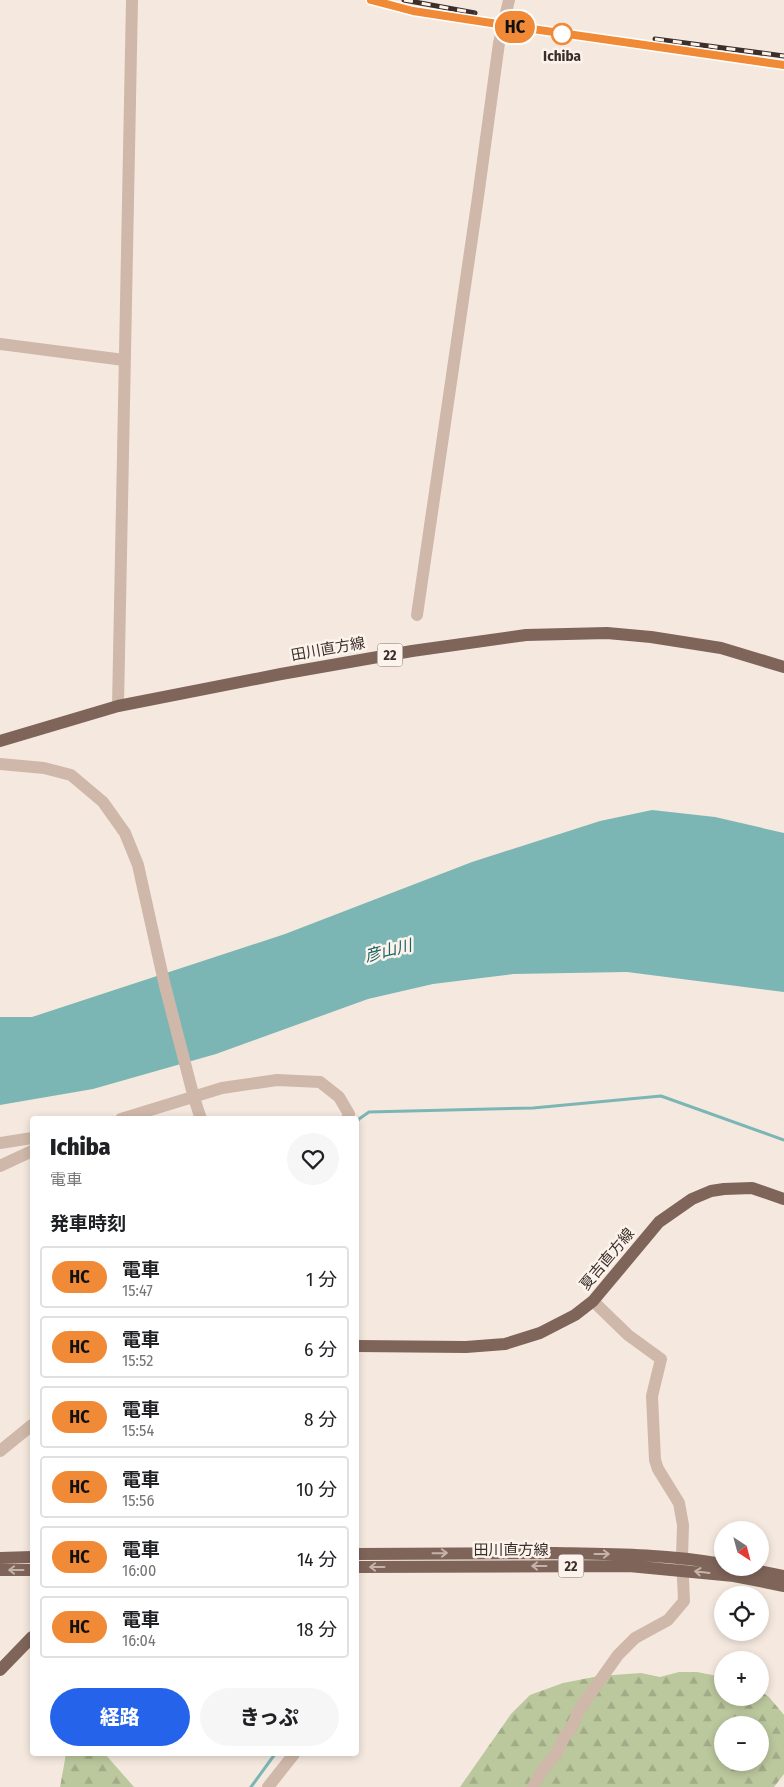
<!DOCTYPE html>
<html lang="ja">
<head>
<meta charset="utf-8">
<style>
	:root { --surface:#fff; --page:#f6f6f6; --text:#202124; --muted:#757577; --line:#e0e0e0; --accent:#2563eb }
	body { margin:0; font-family:"Fira Sans Condensed","Noto Sans JP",sans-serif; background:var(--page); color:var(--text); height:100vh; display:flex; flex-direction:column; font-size:19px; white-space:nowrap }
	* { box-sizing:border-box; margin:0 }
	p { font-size:16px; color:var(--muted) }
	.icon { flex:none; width:28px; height:28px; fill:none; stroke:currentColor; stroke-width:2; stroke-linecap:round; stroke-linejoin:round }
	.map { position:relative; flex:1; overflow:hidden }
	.sheet { position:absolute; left:30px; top:1116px; width:329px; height:640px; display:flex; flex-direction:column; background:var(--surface); border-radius:5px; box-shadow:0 2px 8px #0003 }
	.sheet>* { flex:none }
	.badge { padding:0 10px; border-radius:16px; font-size:18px; line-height:32px }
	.needle { width:32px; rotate:144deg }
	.controls { position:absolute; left:714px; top:1521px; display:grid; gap:10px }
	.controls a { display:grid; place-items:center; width:55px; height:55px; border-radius:50%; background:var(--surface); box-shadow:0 2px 8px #0003; font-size:25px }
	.map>.badge { position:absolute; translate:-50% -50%; box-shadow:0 0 0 2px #fff }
	h2 { padding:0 20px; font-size:19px; line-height:45px }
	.round { display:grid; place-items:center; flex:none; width:52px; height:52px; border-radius:26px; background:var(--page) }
	.summary { display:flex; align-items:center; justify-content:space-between; height:85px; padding:0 20px }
	h1 { font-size:24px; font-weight:800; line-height:38px }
	.button { display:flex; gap:10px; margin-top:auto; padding:10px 20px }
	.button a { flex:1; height:58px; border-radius:30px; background:var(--accent); color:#fff; font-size:20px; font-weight:800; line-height:58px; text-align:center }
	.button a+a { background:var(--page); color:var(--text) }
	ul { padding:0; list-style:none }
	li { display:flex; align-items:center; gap:15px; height:62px; margin:0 10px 8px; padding:0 10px; border:2px solid var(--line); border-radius:5px }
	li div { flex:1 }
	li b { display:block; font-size:19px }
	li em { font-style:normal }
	li .badge { min-width:55px; font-weight:700; text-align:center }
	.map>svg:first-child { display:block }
	.forest { fill:url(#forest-firs); fill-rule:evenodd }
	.water { fill:#7bb6b4 }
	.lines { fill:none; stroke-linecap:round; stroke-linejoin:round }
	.stream { stroke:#7bb6b4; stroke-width:3 }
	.minor { stroke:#cfb8a9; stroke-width:12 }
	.major { stroke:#7f6459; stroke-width:12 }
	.rail-casing { stroke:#3c2e2a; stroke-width:5 }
	.rail { stroke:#fcf4ec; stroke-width:3; stroke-dasharray:9; stroke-linecap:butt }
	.oneway { stroke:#c4b3aa }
	.line-casing { stroke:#fff; stroke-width:11 }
	.line { stroke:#f08a37; stroke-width:8 }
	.stop-dot { fill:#fff; stroke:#f08a37; stroke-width:2.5 }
	.labels { text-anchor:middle; stroke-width:5; stroke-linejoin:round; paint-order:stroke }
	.shield { fill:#fcf4ec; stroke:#766964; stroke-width:1 }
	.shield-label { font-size:14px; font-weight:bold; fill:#3c2e2a }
	.stop-label { font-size:15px; font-weight:bold; fill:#3c2e2a; stroke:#fcf4ec }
	.street-label { font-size:15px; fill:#3c2e2a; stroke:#fcf4ec }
	.water-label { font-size:16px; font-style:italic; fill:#1a6262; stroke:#fcf4ec }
</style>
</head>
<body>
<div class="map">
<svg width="784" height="1787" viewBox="0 0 784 1787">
	<defs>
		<pattern id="forest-firs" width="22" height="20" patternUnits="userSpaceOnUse" patternTransform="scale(1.25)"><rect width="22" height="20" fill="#bbc79d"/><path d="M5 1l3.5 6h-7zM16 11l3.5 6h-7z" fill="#a2ab87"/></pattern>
	</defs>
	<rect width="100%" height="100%" fill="#f5e9df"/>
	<path class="forest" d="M679 1672H697L722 1677V1698H760V1691L769 1697 784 1715V1774L774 1787H460L511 1714 530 1695 563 1683 599 1676 641 1673 660 1677ZM722 1725H760V1762H722Z
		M66 1754H105L134 1787H60Z"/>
	<path class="water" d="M652 810 715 817 784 833V992L627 972 513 974 433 984 368 999 216 1054 93 1089 0 1105V1017H32L285 934 472 862 600 821Z"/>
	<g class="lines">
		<path class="stream" d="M356 1124 359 1119 369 1112 533 1108 661 1096 784 1140
			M251 1787 275 1754"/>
		<path class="minor" d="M0 344 124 360
			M417 615 478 197 499 43 509 0
			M118 706 132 0
			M0 764 44 768 71 775 103 802 125 833 138 865 164 982 194 1098 201 1119
			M121 1119 222 1088 277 1080 320 1082 339 1097 349 1114 347 1119
			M0 1143 32 1138
			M0 1166 32 1151
			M0 1451 32 1425
			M268 1787 294 1754
			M533 1787 542 1771 557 1753 564 1737 571 1729 579 1710 618 1655 635 1638 668 1620 684 1601 682 1557 683 1525 679 1503 658 1469 655 1460 652 1396 661 1359 628 1335 593 1301"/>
		<path class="major" d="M0 741 118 706 281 674 412 651 526 635 607 633 651 637 721 648 784 667
			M356 1346 466 1347 505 1344 540 1333 575 1315 593 1301 659 1222 692 1199 711 1191 724 1189 752 1188 784 1199
			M356 1554C423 1554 489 1553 555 1553 612 1554 666 1554 722 1564
			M0 1558 32 1557
			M356 1567 629 1566 734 1576 784 1586
			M744 1568 784 1576
			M0 1570H32
			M0 1670 32 1637"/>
		<g class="rail-casing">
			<path id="rail" d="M372 0 413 11 498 24 784 65
				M404 0 475 13
				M655 39 784 56"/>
		</g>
		<use href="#rail" class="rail"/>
	</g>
	<defs><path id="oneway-shaft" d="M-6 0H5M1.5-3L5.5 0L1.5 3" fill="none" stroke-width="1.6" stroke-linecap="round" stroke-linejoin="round" transform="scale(1.25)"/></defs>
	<g class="oneway">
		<use href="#oneway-shaft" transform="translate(440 1553) rotate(-1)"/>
		<use href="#oneway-shaft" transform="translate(602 1554)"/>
		<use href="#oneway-shaft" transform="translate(539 1566) rotate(180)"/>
		<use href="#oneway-shaft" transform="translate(377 1567) rotate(180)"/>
		<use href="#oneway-shaft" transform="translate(16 1570) rotate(180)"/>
		<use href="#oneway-shaft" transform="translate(702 1572) rotate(-173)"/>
	</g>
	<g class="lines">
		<g class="line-casing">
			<path id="line" d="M371 0 413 11 498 24 784 65"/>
		</g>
		<use href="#line" class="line"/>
	</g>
	<circle class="stop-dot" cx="562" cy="34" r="10"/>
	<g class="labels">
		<g class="shield">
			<rect x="377.5" y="643.5" width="25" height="23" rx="4"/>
			<rect x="558.5" y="1554.5" width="25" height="23" rx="4"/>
		</g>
		<g class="shield-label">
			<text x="390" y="660">22</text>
			<text x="571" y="1571">22</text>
		</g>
		<g class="stop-label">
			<text x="562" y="61">Ichiba</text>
		</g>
		<g class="street-label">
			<text transform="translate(328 649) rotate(-10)" y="5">田川直方線</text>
			<text transform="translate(607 1259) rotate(-50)" y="5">夏吉直方線</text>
			<text x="511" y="1555">田川直方線</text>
		</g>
		<g class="water-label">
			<text transform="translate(388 950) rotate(-14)" y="6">彦山川</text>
		</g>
	</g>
</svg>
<div class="controls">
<a><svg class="needle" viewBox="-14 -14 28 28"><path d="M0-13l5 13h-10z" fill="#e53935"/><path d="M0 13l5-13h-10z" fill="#757577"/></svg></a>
<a><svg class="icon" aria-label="locate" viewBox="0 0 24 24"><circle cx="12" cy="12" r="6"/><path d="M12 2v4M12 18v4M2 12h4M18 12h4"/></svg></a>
<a>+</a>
<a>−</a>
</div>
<b class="badge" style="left:515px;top:27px;background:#f08a37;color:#111">HC</b>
<section class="sheet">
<div class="summary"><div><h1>Ichiba</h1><p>電車</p></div><a class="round"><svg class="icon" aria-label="heart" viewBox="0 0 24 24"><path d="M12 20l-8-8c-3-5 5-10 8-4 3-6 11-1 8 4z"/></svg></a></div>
<h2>発車時刻</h2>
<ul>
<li><span class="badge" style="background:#f08a37;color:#111">HC</span><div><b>電車</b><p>15:47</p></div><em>1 分</em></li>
<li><span class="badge" style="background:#f08a37;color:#111">HC</span><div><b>電車</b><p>15:52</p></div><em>6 分</em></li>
<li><span class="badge" style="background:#f08a37;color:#111">HC</span><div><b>電車</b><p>15:54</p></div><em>8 分</em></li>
<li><span class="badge" style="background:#f08a37;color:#111">HC</span><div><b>電車</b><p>15:56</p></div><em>10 分</em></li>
<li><span class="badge" style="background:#f08a37;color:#111">HC</span><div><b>電車</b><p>16:00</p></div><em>14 分</em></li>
<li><span class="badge" style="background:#f08a37;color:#111">HC</span><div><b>電車</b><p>16:04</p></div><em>18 分</em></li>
</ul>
<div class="button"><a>経路</a><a>きっぷ</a></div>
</section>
</div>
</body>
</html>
